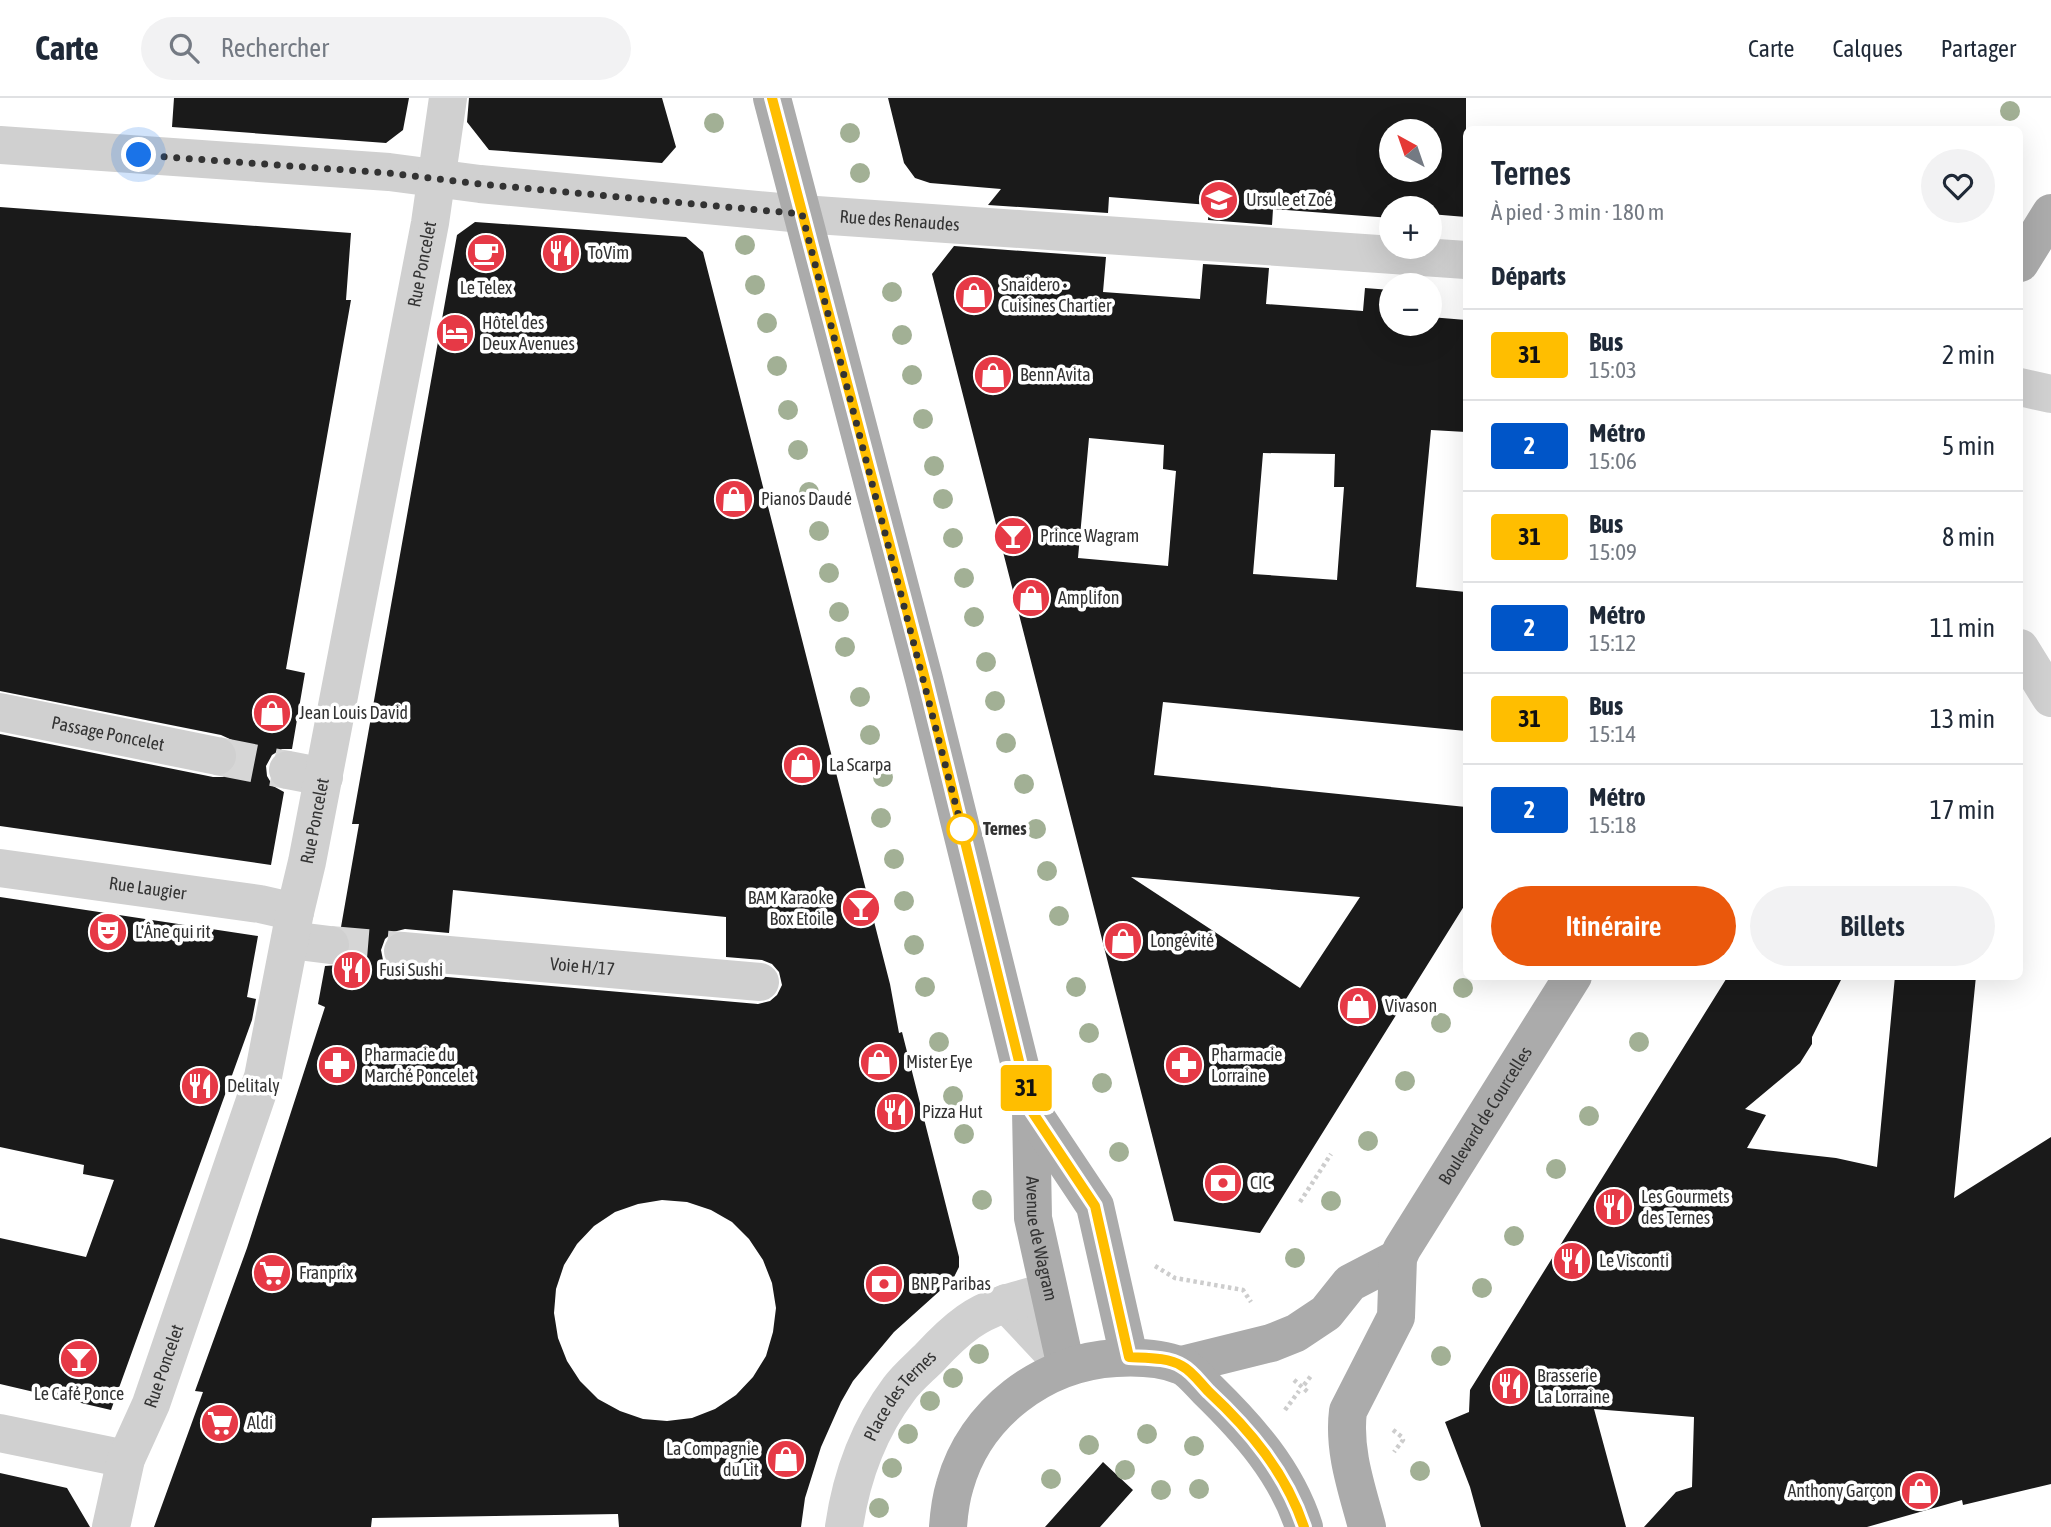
<!DOCTYPE html>
<html lang="fr">
<head>
<meta charset="utf-8">
<style>
	:root { --surface:#fff; --page:#f2f2f3; --text:#1f2937; --muted:#747a83; --line:#e0e1e3; --accent:#ea580c }
	body { margin:0; font-family:"Asap Condensed",sans-serif; background:var(--page); color:var(--text); height:100vh; display:flex; flex-direction:column; font-size:26px; white-space:nowrap }
	* { box-sizing:border-box; margin:0 }
	p { font-size:23px; color:var(--muted) }
	.icon { flex:none; width:38px; height:38px; fill:none; stroke:currentColor; stroke-width:2; stroke-linecap:round; stroke-linejoin:round }
	.map { position:relative; flex:1; overflow:hidden }
	.details { position:absolute; left:1463px; top:28px; width:560px; height:854px; display:flex; flex-direction:column; background:var(--surface); border-radius:10px; box-shadow:0 7px 28px #0002 }
	.details>* { flex:none }
	.badge { padding:0 14px; border-radius:5px; font-size:24px; line-height:46px }
	.needle { width:46px; rotate:320deg }
	.controls { position:absolute; left:1379px; top:21px; display:grid; gap:14px }
	.controls a { display:grid; place-items:center; width:63px; height:63px; border-radius:50%; background:var(--surface); box-shadow:0 7px 28px #0002; font-size:35px }
	.you { position:absolute; width:35px; height:35px; margin:-18px; border:5px solid #fff; border-radius:50%; background:#1a73e8; box-shadow:0 0 0 10px #1a73e833 }
	.map>.badge { position:absolute; translate:-50% -50%; box-shadow:0 0 0 4px #fff }
	h2 { padding:0 28px; font-size:26px; line-height:63px }
	.round { display:grid; place-items:center; flex:none; width:74px; height:74px; border-radius:37px; background:var(--page) }
	.overview { display:flex; align-items:center; justify-content:space-between; height:119px; padding:0 28px }
	h1 { font-size:33px; font-weight:600; line-height:52px }
	.button { display:flex; gap:14px; margin-top:auto; padding:14px 28px }
	.button a { flex:1; height:80px; border-radius:42px; background:var(--accent); color:#fff; font-size:28px; font-weight:600; line-height:80px; text-align:center }
	.button a+a { background:var(--page); color:var(--text) }
	ul { padding:0; list-style:none }
	li { display:flex; align-items:center; gap:21px; height:91px; padding:0 28px; border-top:2px solid var(--line) }
	li div { flex:1 }
	li b { display:block; font-size:26px }
	li em { font-style:normal }
	li .badge { min-width:77px; font-weight:700; text-align:center }
	header { display:flex; align-items:center; gap:42px; box-sizing:border-box; height:98px; padding:0 35px; background:var(--surface); border-bottom:2px solid var(--line) }
	header strong { font-size:33px }
	nav { display:flex; gap:38px; margin-inline-start:auto; font-size:24px }
	.search { width:490px; height:63px; background:var(--page); display:flex; align-items:center; gap:18px; box-sizing:border-box; padding:0 24px; border-radius:38px; color:var(--muted); font-size:26px }
	.map>svg:first-child { display:block }
	.building { fill:#1a1a1a; fill-rule:evenodd }
	.lines { fill:none; stroke-linecap:round; stroke-linejoin:round }
	.minor-tunnel { stroke:#d6d6d6; stroke-width:38; stroke-dasharray:38 19; stroke-linecap:butt }
	.path { stroke:#cdcdcd; stroke-width:4.5; stroke-dasharray:3.5 3.5; stroke-linecap:butt }
	.minor { stroke:#d0d0d0; stroke-width:38 }
	.major { stroke:#ababab; stroke-width:38 }
	.tree { fill:#a2b095 }
	.line-casing { stroke:#fff; stroke-width:16 }
	.line { stroke:#ffbe00; stroke-width:10 }
	.walk { stroke:#333; stroke-width:7; stroke-dasharray:0 12.6 }
	.stop-dot { fill:#fff; stroke:#ffbe00; stroke-width:3.5 }
	.labels { text-anchor:middle; stroke-width:7; stroke-linejoin:round; paint-order:stroke }
	.poi-label { font-size:18px; fill:#333; stroke:#fff; text-anchor:start }
	.street-label { font-size:18px; fill:#333; stroke:#fff }
	.stop-label { font-size:18px; font-weight:bold; fill:#333; stroke:#fff; text-anchor:start }
</style>
</head>
<body>
<header>
<strong>Carte</strong>
<div class="search"><svg class="icon" aria-label="search" viewBox="0 0 24 24"><circle cx="10" cy="10" r="6"/><path d="M15 15l6 6"/></svg>Rechercher</div>
<nav><a>Carte</a><a>Calques</a><a>Partager</a></nav>
</header>
<div class="map">
<svg width="2051" height="1429" viewBox="0 0 2051 1429">
	<rect width="100%" height="100%" fill="#fff"/>
	<path class="building" d="M174 0H409L403 32 386 45 172 29Z
		M469 0H662L676 49 662 65 489 52 467 24Z
		M888 0H1466V119L1430 116V110H1391V120L1273 111 1272 127 1208 122 1209 107 1109 99 1108 115 988 107 1001 91 930 85 915 80 904 65ZM1391 33H1430V72H1391Z
		M0 109 351 135 346 202H351L286 571 305 575 292 651H282L272 657 266 668 267 678 273 688 284 694 271 767 0 728V636L213 679H223L233 673 238 662V652L232 642 221 637 0 593Z
		M475 124 686 139 703 154 890 886 899 935 902 934 959 1159V1169L953 1181 894 1234 853 1283 841 1304 821 1349 805 1400 801 1429H619L618 1416 372 1420 371 1429H154L203 1294 195 1293 247 1150 325 909 318 906 325 868 339 867 348 860 352 850 350 838 341 829 359 726H352L457 137ZM453 792 726 819V859L762 862 772 866 779 874 782 887 777 897 770 903 758 906 401 875 390 870 383 862 381 852 385 841 393 834 405 831 449 835ZM662 1102 687 1104 711 1112 732 1124 749 1141 763 1162 772 1185 776 1210 773 1234 766 1258 753 1279 736 1297 715 1311 692 1320 667 1323 643 1321 620 1313 598 1301 580 1283 567 1263 558 1240 554 1215 556 1191 564 1167 577 1146 594 1128 615 1114 638 1106Z
		M954 148 1106 159 1103 194 1200 201 1203 166 1269 170 1266 206 1363 213 1365 190 1391 192V226H1430V219L1466 222V334L1431 332 1416 489 1466 494V633L1163 604 1154 677 1466 709V805L1260 1135 1174 1123 932 176ZM1089 340 1164 347 1163 371 1176 373 1168 468 1078 460ZM1263 355 1335 356 1334 389H1344L1337 482 1253 476ZM1131 779 1360 799 1300 890Z
		M0 799 258 838 247 899 256 901 252 922 111 1312 0 1286V1140L86 1159 114 1082 83 1076 84 1067 0 1049Z
		M1728 878H1843L1812 939V946L1800 965 1745 1011 1766 1017 1747 1050 1836 1060 1877 1069 1895 878H1976L1954 1100 2051 1039V1386L1963 1407 1962 1402 1867 1429H1644L1676 1394 1692 1389 1694 1319 1594 1311 1626 1429H1481L1470 1389 1445 1324 1469 1314 1470 1292Z
		M1103 1364 1133 1392 1100 1429H1045Z
		M0 1375 67 1390 90 1429H0Z"/>
	<g class="lines">
		<path class="minor-tunnel" d="M217 658 288 672
			M330 847 403 853"/>
		<path class="path" d="M1300 1104 1331 1056
			M1155 1168 1175 1180 1243 1192 1251 1204
			M1294 1282 1309 1295
			M1304 1287 1311 1278
			M1285 1312 1299 1293
			M1393 1332 1402 1339 1403 1342 1394 1354"/>
		<g class="minor">
			<path id="s1" d="M0 47 389 74 480 86 802 116 1466 162"/>
			<path d="M2020 289 2051 296"/>
			<path d="M2020 550 2051 600"/>
			<path id="s2" d="M0 614 217 658"/>
			<path d="M288 672 324 679"/>
			<path id="s3" d="M0 770 260 806 295 814"/>
			<path d="M290 842 330 847"/>
			<path id="s4" d="M403 853 760 884"/>
			<path d="M1006 1205 1066 1269"/>
			<path d="M0 1335 126 1361"/>
			<path id="s5" d="M111 1429 126 1361 151 1306 263 979 295 814 307 764 430 125 448 0"/>
			<path id="s6" d="M844 1429C851 1380 869 1331 899 1291 907 1280 919 1270 929 1260 941 1247 954 1234 968 1224 992 1207 1021 1201 1048 1194"/>
		</g>
		<g class="major">
			<path id="s7" d="M772 0 924 581 1031 1012 1033 1120 1066 1269"/>
			<path d="M2020 165 2051 115"/>
			<path d="M1031 1012 1095 1108 1129 1259"/>
			<path d="M1182 1267 1271 1245 1296 1235 1326 1215 1350 1185 1398 1160"/>
			<path d="M948 1429C949 1415 951 1400 955 1387 975 1315 1043 1264 1116 1260 1136 1259 1159 1259 1179 1267 1189 1270 1199 1283 1207 1291 1248 1331 1286 1373 1304 1429"/>
			<path id="s8" d="M1367 1429C1357 1391 1343 1353 1348 1313L1396 1219 1398 1160 1402 1151 1573 878"/>
		</g>
	</g>
	<g class="tree">
		<circle cx="2010" cy="13" r="10"/>
		<circle cx="714" cy="25" r="10"/>
		<circle cx="850" cy="35" r="10"/>
		<circle cx="860" cy="75" r="10"/>
		<circle cx="745" cy="147" r="10"/>
		<circle cx="755" cy="187" r="10"/>
		<circle cx="892" cy="194" r="10"/>
		<circle cx="767" cy="225" r="10"/>
		<circle cx="902" cy="237" r="10"/>
		<circle cx="777" cy="268" r="10"/>
		<circle cx="912" cy="277" r="10"/>
		<circle cx="788" cy="312" r="10"/>
		<circle cx="923" cy="321" r="10"/>
		<circle cx="798" cy="352" r="10"/>
		<circle cx="934" cy="368" r="10"/>
		<circle cx="809" cy="394" r="10"/>
		<circle cx="943" cy="401" r="10"/>
		<circle cx="819" cy="433" r="10"/>
		<circle cx="953" cy="440" r="10"/>
		<circle cx="829" cy="475" r="10"/>
		<circle cx="964" cy="480" r="10"/>
		<circle cx="839" cy="514" r="10"/>
		<circle cx="974" cy="519" r="10"/>
		<circle cx="845" cy="549" r="10"/>
		<circle cx="986" cy="564" r="10"/>
		<circle cx="860" cy="599" r="10"/>
		<circle cx="995" cy="603" r="10"/>
		<circle cx="870" cy="637" r="10"/>
		<circle cx="1006" cy="645" r="10"/>
		<circle cx="883" cy="679" r="10"/>
		<circle cx="1024" cy="686" r="10"/>
		<circle cx="881" cy="720" r="10"/>
		<circle cx="1036" cy="731" r="10"/>
		<circle cx="894" cy="761" r="10"/>
		<circle cx="1047" cy="773" r="10"/>
		<circle cx="904" cy="803" r="10"/>
		<circle cx="1059" cy="818" r="10"/>
		<circle cx="914" cy="847" r="10"/>
		<circle cx="925" cy="889" r="10"/>
		<circle cx="1076" cy="889" r="10"/>
		<circle cx="1463" cy="890" r="10"/>
		<circle cx="1441" cy="925" r="10"/>
		<circle cx="1089" cy="935" r="10"/>
		<circle cx="939" cy="944" r="10"/>
		<circle cx="1639" cy="944" r="10"/>
		<circle cx="1405" cy="983" r="10"/>
		<circle cx="1102" cy="985" r="10"/>
		<circle cx="953" cy="998" r="10"/>
		<circle cx="1589" cy="1018" r="10"/>
		<circle cx="964" cy="1036" r="10"/>
		<circle cx="1368" cy="1043" r="10"/>
		<circle cx="1119" cy="1054" r="10"/>
		<circle cx="1556" cy="1071" r="10"/>
		<circle cx="982" cy="1102" r="10"/>
		<circle cx="1331" cy="1103" r="10"/>
		<circle cx="1514" cy="1138" r="10"/>
		<circle cx="1295" cy="1160" r="10"/>
		<circle cx="1482" cy="1190" r="10"/>
		<circle cx="979" cy="1256" r="10"/>
		<circle cx="1441" cy="1258" r="10"/>
		<circle cx="953" cy="1280" r="10"/>
		<circle cx="930" cy="1303" r="10"/>
		<circle cx="908" cy="1336" r="10"/>
		<circle cx="1147" cy="1336" r="10"/>
		<circle cx="1089" cy="1347" r="10"/>
		<circle cx="1194" cy="1348" r="10"/>
		<circle cx="892" cy="1370" r="10"/>
		<circle cx="1125" cy="1372" r="10"/>
		<circle cx="1420" cy="1373" r="10"/>
		<circle cx="1051" cy="1381" r="10"/>
		<circle cx="1199" cy="1391" r="10"/>
		<circle cx="1161" cy="1392" r="10"/>
		<circle cx="879" cy="1410" r="10"/>
	</g>
	<g class="lines">
		<g class="line-casing">
			<path id="line" d="M772 0 925 581 1031 1012 1095 1108 1129 1259C1145 1260 1168 1259 1182 1268 1192 1273 1201 1286 1209 1294 1250 1332 1286 1375 1304 1429"/>
		</g>
		<use href="#line" class="line"/>
		<path class="walk" d="M139 57 388 75 480 86 802 116 963 735 962 731"/>
	</g>
	<defs>
		<g id="school-disc" transform="scale(2.0125)"><circle r="9.5" fill="#e63946" stroke="#fff"/><path d="M0-5L7-2L0 1L-7-2ZM-4 1L0 2.5L4 1V4Q0 6-4 4Z" fill="#fff"/></g>
		<g id="cafe-disc" transform="scale(2.0125)"><circle r="9.5" fill="#e63946" stroke="#fff"/><path d="M-5.5-4.5H6V0H3Q3 3.5 0 3.5H-2.5Q-5.5 3.5-5.5 0ZM3-3.2v2h1.7v-2ZM-6 4.5H4V6H-6Z" fill="#fff"/></g>
		<g id="restaurant-disc" transform="scale(2.0125)"><circle r="9.5" fill="#e63946" stroke="#fff"/><path d="M-5-6h1v4h1v-4h1v4h1v-4h1v5L-1.5 .5V6h-2V.5L-5-1ZM5-6V6H3V1.5H1.5Q1.5-4 5-6Z" fill="#fff"/></g>
		<g id="shop-disc" transform="scale(2.0125)"><circle r="9.5" fill="#e63946" stroke="#fff"/><path d="M-5-2.5h2.3a2.7 3.5 0 0 1 5.4 0H5L5.5 6h-11ZM-1.5-2.5h3a1.5 2.3 0 0 0-3 0Z" fill="#fff"/></g>
		<g id="hotel-disc" transform="scale(2.0125)"><circle r="9.5" fill="#e63946" stroke="#fff"/><path d="M-6-4.5h1.5V1H6V5H4.5V3h-9V5H-6ZM-4 0a1.8 1.8 0 1 1 3.6 0ZM.5 0V-2.5h3Q6-2.5 6 0Z" fill="#fff"/></g>
		<g id="bar-disc" transform="scale(2.0125)"><circle r="9.5" fill="#e63946" stroke="#fff"/><path d="M-6-5H6L.8 .8V4.5H3.5V6h-7V4.5H-.8V.8Z" fill="#fff"/></g>
		<g id="theatre-disc" transform="scale(2.0125)"><circle r="9.5" fill="#e63946" stroke="#fff"/><path d="M-5-5.5Q0-4 5-5.5V0Q5 5 0 6Q-5 5-5 0ZM-3.3-2.5H-1v1.5H-3.3ZM1-2.5H3.3v1.5H1ZM-2.8 1Q0 5.5 2.8 1Z" fill="#fff"/></g>
		<g id="pharmacy-disc" transform="scale(2.0125)"><circle r="9.5" fill="#e63946" stroke="#fff"/><path d="M-2-6h4v4h4v4h-4v4h-4v-4h-4v-4h4Z" fill="#fff"/></g>
		<g id="bank-disc" transform="scale(2.0125)"><circle r="9.5" fill="#e63946" stroke="#fff"/><path d="M-6-4H6V4H-6ZM0-2.3a2.3 2.3 0 1 0 0 4.6a2.3 2.3 0 1 0 0-4.6Z" fill="#fff"/></g>
		<g id="supermarket-disc" transform="scale(2.0125)"><circle r="9.5" fill="#e63946" stroke="#fff"/><path d="M-6-5.5h2.5l.6 2H6L4.5 2H-2.5L-4.4-4H-6ZM-1.5 3.2a1.3 1.3 0 1 0 .1 0ZM3 3.2a1.3 1.3 0 1 0 .1 0Z" fill="#fff"/></g>
	</defs>
	<g fill-rule="evenodd">
		<use href="#school-disc" x="1219" y="102"/>
		<use href="#cafe-disc" x="486" y="155"/>
		<use href="#restaurant-disc" x="561" y="155"/>
		<use href="#shop-disc" x="974" y="197"/>
		<use href="#hotel-disc" x="455" y="235"/>
		<use href="#shop-disc" x="993" y="277"/>
		<use href="#shop-disc" x="734" y="401"/>
		<use href="#bar-disc" x="1013" y="438"/>
		<use href="#shop-disc" x="1031" y="500"/>
		<use href="#shop-disc" x="272" y="615"/>
		<use href="#shop-disc" x="802" y="667"/>
		<use href="#bar-disc" x="861" y="810"/>
		<use href="#theatre-disc" x="108" y="834"/>
		<use href="#shop-disc" x="1123" y="843"/>
		<use href="#restaurant-disc" x="352" y="872"/>
		<use href="#shop-disc" x="1358" y="908"/>
		<use href="#shop-disc" x="879" y="964"/>
		<use href="#pharmacy-disc" x="337" y="967"/>
		<use href="#pharmacy-disc" x="1184" y="967"/>
		<use href="#restaurant-disc" x="200" y="988"/>
		<use href="#restaurant-disc" x="895" y="1014"/>
		<use href="#bank-disc" x="1223" y="1085"/>
		<use href="#restaurant-disc" x="1614" y="1109"/>
		<use href="#restaurant-disc" x="1572" y="1163"/>
		<use href="#supermarket-disc" x="272" y="1175"/>
		<use href="#bank-disc" x="884" y="1186"/>
		<use href="#bar-disc" x="79" y="1261"/>
		<use href="#restaurant-disc" x="1510" y="1288"/>
		<use href="#supermarket-disc" x="220" y="1325"/>
		<use href="#shop-disc" x="786" y="1361"/>
		<use href="#shop-disc" x="1920" y="1393"/>
	</g>
	<circle class="stop-dot" cx="962" cy="731" r="14"/>
	<g class="labels">
		<g class="poi-label">
			<text x="1246" y="108">Ursule et Zoé</text>
			<text x="588" y="161">ToVim</text>
			<text x="1001" y="193">Snaidero -<tspan x="1001" dy="21">Cuisines Chartier</tspan></text>
			<text x="486" y="196" text-anchor="middle">Le Telex</text>
			<text x="482" y="231">Hôtel des<tspan x="482" dy="21">Deux Avenues</tspan></text>
			<text x="1020" y="283">Benn Avita</text>
			<text x="761" y="407">Pianos Daudé</text>
			<text x="1040" y="444">Prince Wagram</text>
			<text x="1058" y="506">Amplifon</text>
			<text x="299" y="621">Jean Louis David</text>
			<text x="829" y="673">La Scarpa</text>
			<text x="834" y="806" text-anchor="end">BAM Karaoke<tspan x="834" dy="21">Box Etoile</tspan></text>
			<text x="135" y="840">L'Âne qui rit</text>
			<text x="1150" y="849">Longévité</text>
			<text x="379" y="878">Fusi Sushi</text>
			<text x="1385" y="914">Vivason</text>
			<text x="364" y="963">Pharmacie du<tspan x="364" dy="21">Marché Poncelet</tspan></text>
			<text x="1211" y="963">Pharmacie<tspan x="1211" dy="21">Lorraine</tspan></text>
			<text x="906" y="970">Mister Eye</text>
			<text x="227" y="994">Delitaly</text>
			<text x="922" y="1020">Pizza Hut</text>
			<text x="1250" y="1091">CIC</text>
			<text x="1641" y="1105">Les Gourmets<tspan x="1641" dy="21">des Ternes</tspan></text>
			<text x="1599" y="1169">Le Visconti</text>
			<text x="299" y="1181">Franprix</text>
			<text x="911" y="1192">BNP Paribas</text>
			<text x="1537" y="1284">Brasserie<tspan x="1537" dy="21">La Lorraine</tspan></text>
			<text x="79" y="1302" text-anchor="middle">Le Café Ponce</text>
			<text x="247" y="1331">Aldi</text>
			<text x="759" y="1357" text-anchor="end">La Compagnie<tspan x="759" dy="21">du Lit</tspan></text>
			<text x="1893" y="1399" text-anchor="end">Anthony Garçon</text>
		</g>
		<g class="street-label">
			<text dy="6" stroke="none"><textPath href="#s1" startOffset="903">Rue des Renaudes</textPath></text>
			<text dy="6" stroke="none"><textPath href="#s5" startOffset="1304">Rue Poncelet</textPath></text>
			<text dy="6" stroke="none"><textPath href="#s2" startOffset="110">Passage Poncelet</textPath></text>
			<text dy="6" stroke="none"><textPath href="#s5" startOffset="737">Rue Poncelet</textPath></text>
			<text dy="6" stroke="none"><textPath href="#s3" startOffset="149">Rue Laugier</textPath></text>
			<text dy="6" stroke="none"><textPath href="#s4" startOffset="180">Voie H/17</textPath></text>
			<text dy="6" stroke="none"><textPath href="#s8" startOffset="450">Boulevard de Courcelles</textPath></text>
			<text dy="6" stroke="none"><textPath href="#s7" startOffset="1174">Avenue de Wagram</textPath></text>
			<text dy="6" stroke="none"><textPath href="#s5" startOffset="170">Rue Poncelet</textPath></text>
			<text dy="6" stroke="none"><textPath href="#s6" startOffset="145">Place des Ternes</textPath></text>
		</g>
		<g class="stop-label">
			<text x="983" y="737">Ternes</text>
		</g>
	</g>
</svg>
<div class="controls">
<a><svg class="needle" viewBox="-14 -14 28 28"><path d="M0-13l5 13h-10z" fill="#e53935"/><path d="M0 13l5-13h-10z" fill="#747a83"/></svg></a>
<a>+</a>
<a>−</a>
</div>
<div class="you" style="left:139px;top:57px"></div>
<b class="badge" style="left:1026px;top:990px;background:#ffbe00;color:#111">31</b>
<section class="details">
<div class="overview"><div><h1>Ternes</h1><p>À pied · 3 min · 180 m</p></div><a class="round"><svg class="icon" aria-label="heart" viewBox="0 0 24 24"><path d="M12 20l-8-8c-3-5 5-10 8-4 3-6 11-1 8 4z"/></svg></a></div>
<h2>Départs</h2>
<ul>
<li><span class="badge" style="background:#ffbe00;color:#111">31</span><div><b>Bus</b><p>15:03</p></div><em>2 min</em></li>
<li><span class="badge" style="background:#0055c8;color:#fff">2</span><div><b>Métro</b><p>15:06</p></div><em>5 min</em></li>
<li><span class="badge" style="background:#ffbe00;color:#111">31</span><div><b>Bus</b><p>15:09</p></div><em>8 min</em></li>
<li><span class="badge" style="background:#0055c8;color:#fff">2</span><div><b>Métro</b><p>15:12</p></div><em>11 min</em></li>
<li><span class="badge" style="background:#ffbe00;color:#111">31</span><div><b>Bus</b><p>15:14</p></div><em>13 min</em></li>
<li><span class="badge" style="background:#0055c8;color:#fff">2</span><div><b>Métro</b><p>15:18</p></div><em>17 min</em></li>
</ul>
<div class="button"><a>Itinéraire</a><a>Billets</a></div>
</section>
</div>
</body>
</html>
